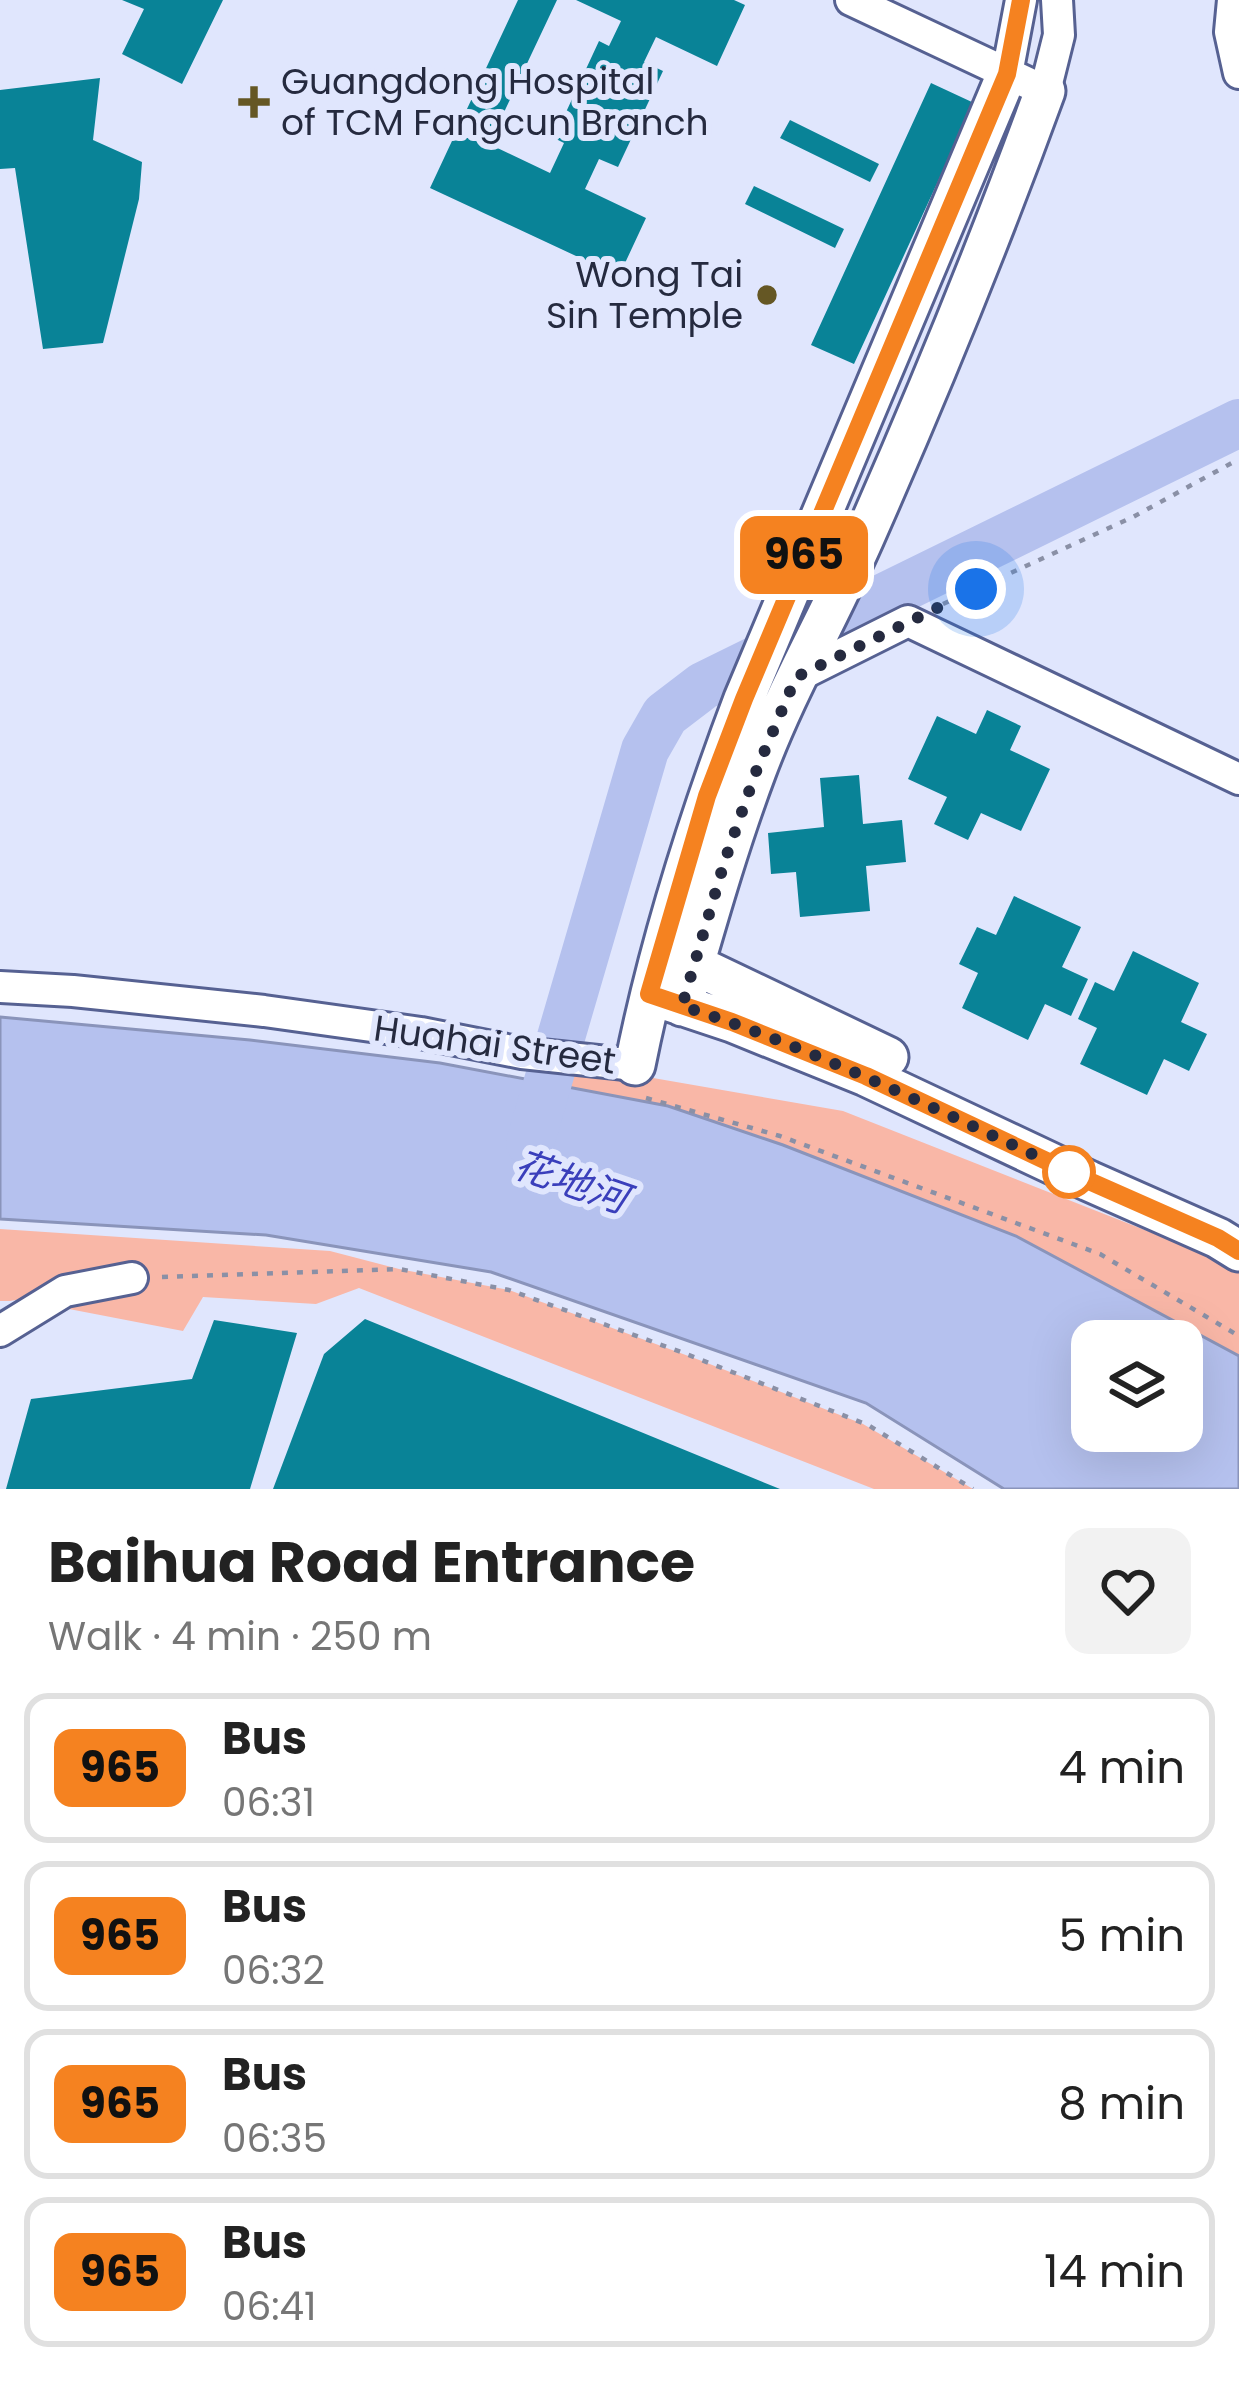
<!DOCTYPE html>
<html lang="en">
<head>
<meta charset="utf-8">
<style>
	:root { --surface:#fff; --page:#f2f2f2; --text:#222; --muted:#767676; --line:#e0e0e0 }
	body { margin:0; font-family:Poppins,"Noto Sans SC",sans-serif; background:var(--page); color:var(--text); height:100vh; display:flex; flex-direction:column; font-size:45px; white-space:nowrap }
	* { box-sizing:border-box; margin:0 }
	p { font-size:39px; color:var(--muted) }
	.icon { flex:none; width:66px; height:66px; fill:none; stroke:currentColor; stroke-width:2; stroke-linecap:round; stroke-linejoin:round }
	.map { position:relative; height:1489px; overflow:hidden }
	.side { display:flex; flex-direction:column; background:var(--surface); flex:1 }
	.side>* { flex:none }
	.badge { padding:0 24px; border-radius:18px; font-size:42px; line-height:78px }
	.tools { position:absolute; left:1071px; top:1320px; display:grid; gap:24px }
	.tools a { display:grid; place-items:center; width:132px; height:132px; border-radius:24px; background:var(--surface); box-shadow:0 12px 48px #0002; font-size:60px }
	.you { position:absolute; width:60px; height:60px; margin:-30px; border:9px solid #fff; border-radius:50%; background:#1a73e8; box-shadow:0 0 0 18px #1a73e833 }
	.map>.badge { position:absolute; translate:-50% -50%; box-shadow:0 0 0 6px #fff }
	.round { display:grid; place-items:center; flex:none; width:126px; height:126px; border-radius:24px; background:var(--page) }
	.overview { display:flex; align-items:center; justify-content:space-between; height:204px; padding:0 48px }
	h1 { font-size:57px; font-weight:700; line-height:90px }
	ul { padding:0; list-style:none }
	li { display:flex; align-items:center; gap:36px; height:150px; margin:0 24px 18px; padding:0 24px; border:6px solid var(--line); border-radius:24px }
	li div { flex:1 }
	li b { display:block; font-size:45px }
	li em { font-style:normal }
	li .badge { min-width:132px; font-weight:700; text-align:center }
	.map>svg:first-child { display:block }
	.green { fill:#f9b7a7 }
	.water { fill:#b5c1ee; stroke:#8a94ba; stroke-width:3; fill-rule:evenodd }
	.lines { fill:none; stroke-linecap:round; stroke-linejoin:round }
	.river { stroke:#b5c1ee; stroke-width:48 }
	.building { fill:#098397 }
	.minor-casing { stroke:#566192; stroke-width:36 }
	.tertiary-casing { stroke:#566192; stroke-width:45 }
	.path { stroke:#8a90a6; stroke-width:4.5; stroke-dasharray:6 9; stroke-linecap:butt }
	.minor { stroke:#fff; stroke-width:30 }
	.tertiary { stroke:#fff; stroke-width:39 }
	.line-casing { stroke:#fff; stroke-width:27 }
	.line { stroke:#f58220; stroke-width:18 }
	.walk { stroke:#252a3f; stroke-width:12; stroke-dasharray:0 21.6 }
	.poi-dot { fill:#655724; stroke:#e0e6fd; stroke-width:4.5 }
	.stop-dot { fill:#fff; stroke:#f58220; stroke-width:6 }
	.labels { text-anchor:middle; stroke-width:12; stroke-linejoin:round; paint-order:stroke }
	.poi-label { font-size:36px; fill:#252a3f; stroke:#e0e6fd; text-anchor:start }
	.street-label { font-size:36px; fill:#252a3f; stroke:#e0e6fd }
	.water-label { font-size:39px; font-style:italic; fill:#3a3fbb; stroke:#e0e6fd }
</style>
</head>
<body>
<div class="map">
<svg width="1239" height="1489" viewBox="0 0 1239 1489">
	<rect width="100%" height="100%" fill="#e0e6fd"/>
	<path class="green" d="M561 1062 843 1111 1221 1260 1239 1272V1356L1016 1236 783 1145 668 1106 560 1086Z
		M0 1229 330 1251 399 1269 509 1290 702 1361 863 1424 973 1489H874L359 1288 316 1304 203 1297 183 1331 69 1309 126 1280 10 1301H0Z"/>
	<path class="water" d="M0 1017 250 1040 440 1063 668 1106 783 1145 1016 1236 1239 1356V1489H1004L866 1403 491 1272 266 1235 0 1219ZM1092 1341H1182V1431H1092Z"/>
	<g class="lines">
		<path class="river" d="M530 1143 645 750 665 715 703 686 1239 423"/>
	</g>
	<path class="building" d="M122 0H223L182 84 122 54 144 9Z
		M518 0H557L489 144 550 173 564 143 554 138 599 41 609 46 621 21 576 0H734L745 5 717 66 656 37 644 62 663 71 618 167 599 159 585 189 646 218 619 276 430 188Z
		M100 78 93 140 142 162 139 199 103 343 43 349 15 168 0 169V90Z
		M931 83 974 103 854 364 811 345Z
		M790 120 879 164 870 182 780 138Z
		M754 186 844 229 835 248 745 204Z
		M987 710 1021 726 1010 750 1050 769 1021 831 981 813 968 840 934 824 947 797 908 779 937 716 976 734Z
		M859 775 863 824 902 820 906 862 866 866 870 911 800 917 796 872 771 874 768 833 824 827 820 778Z
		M1014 896 1081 927 1062 967 1088 979 1071 1016 1045 1004 1028 1040 962 1008 978 973 959 964 977 927 996 935Z
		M1133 951 1199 983 1181 1022 1207 1034 1189 1071 1164 1059 1147 1095 1080 1064 1097 1028 1078 1019 1095 982 1114 991Z
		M365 1319 780 1489H273L324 1354Z
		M214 1320 297 1333 250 1489H6L31 1399 192 1379Z"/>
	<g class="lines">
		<g class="minor-casing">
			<path id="minor" d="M851 0 1045 91 1059 35 1057 0
				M1233 0 1230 32 1239 73
				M1007 74 1021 0
				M796 677 908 621 1239 779
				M0 987 73 991 264 1011 421 1033 522 1053 635 1065
				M0 1331 65 1291 132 1278"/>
		</g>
		<g class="tertiary-casing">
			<path id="tertiary" d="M670 953 888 1057
				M660 998 732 1022 866 1076 1089 1181 1218 1238 1239 1251
				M682 1006C705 927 727 848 756 771 787 688 832 612 867 531 931 386 991 239 1045 91
				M635 1065C660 940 699 818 744 699L1007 74"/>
		</g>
		<path class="path" d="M943 604 1133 517 1239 459
			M646 1098 780 1136 1100 1254 1239 1336
			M162 1277 399 1269 509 1290 681 1352 868 1425 973 1489"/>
		<use href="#minor" class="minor"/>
		<use href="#tertiary" class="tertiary"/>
	</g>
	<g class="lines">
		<g class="line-casing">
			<path id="line" d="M1021 0 1007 74 744 699 707 796 649 994 732 1022 866 1076 1089 1181 1218 1238 1239 1251"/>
		</g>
		<use href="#line" class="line"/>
		<path class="walk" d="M976 589 796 677 757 769 725 860 682 1006C819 1050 945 1114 1075 1174L1069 1172"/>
	</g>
	<g class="poi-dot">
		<path d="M248 84h12v12h12v12h-12v12h-12v-12h-12v-12h12z"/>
		<circle cx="767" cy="295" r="12"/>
	</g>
	<circle class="stop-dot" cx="1069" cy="1172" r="24"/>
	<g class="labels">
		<g class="poi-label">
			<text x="281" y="94">Guangdong Hospital<tspan x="281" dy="41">of TCM Fangcun Branch</tspan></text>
			<text x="743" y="287" text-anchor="end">Wong Tai<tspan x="743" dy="41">Sin Temple</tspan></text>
		</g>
		<g class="street-label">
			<text transform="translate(495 1044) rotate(8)" y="13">Huahai Street</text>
		</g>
		<g class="water-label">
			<text transform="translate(571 1181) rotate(19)" y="14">花地河</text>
		</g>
	</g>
</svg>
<div class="tools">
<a><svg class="icon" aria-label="layers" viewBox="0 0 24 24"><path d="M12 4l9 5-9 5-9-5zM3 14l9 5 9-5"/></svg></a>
</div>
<div class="you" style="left:976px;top:589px"></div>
<b class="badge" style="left:804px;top:555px;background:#f58220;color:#111">965</b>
</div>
<section class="side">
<div class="overview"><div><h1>Baihua Road Entrance</h1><p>Walk · 4 min · 250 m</p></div><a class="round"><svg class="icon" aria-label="heart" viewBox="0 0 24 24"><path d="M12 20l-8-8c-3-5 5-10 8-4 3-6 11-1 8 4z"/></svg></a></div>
<ul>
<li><span class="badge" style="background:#f58220;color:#111">965</span><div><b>Bus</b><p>06:31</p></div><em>4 min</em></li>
<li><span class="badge" style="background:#f58220;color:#111">965</span><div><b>Bus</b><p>06:32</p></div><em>5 min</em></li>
<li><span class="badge" style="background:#f58220;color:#111">965</span><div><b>Bus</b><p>06:35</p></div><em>8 min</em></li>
<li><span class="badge" style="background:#f58220;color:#111">965</span><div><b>Bus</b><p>06:41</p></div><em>14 min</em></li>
</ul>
</section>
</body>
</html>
